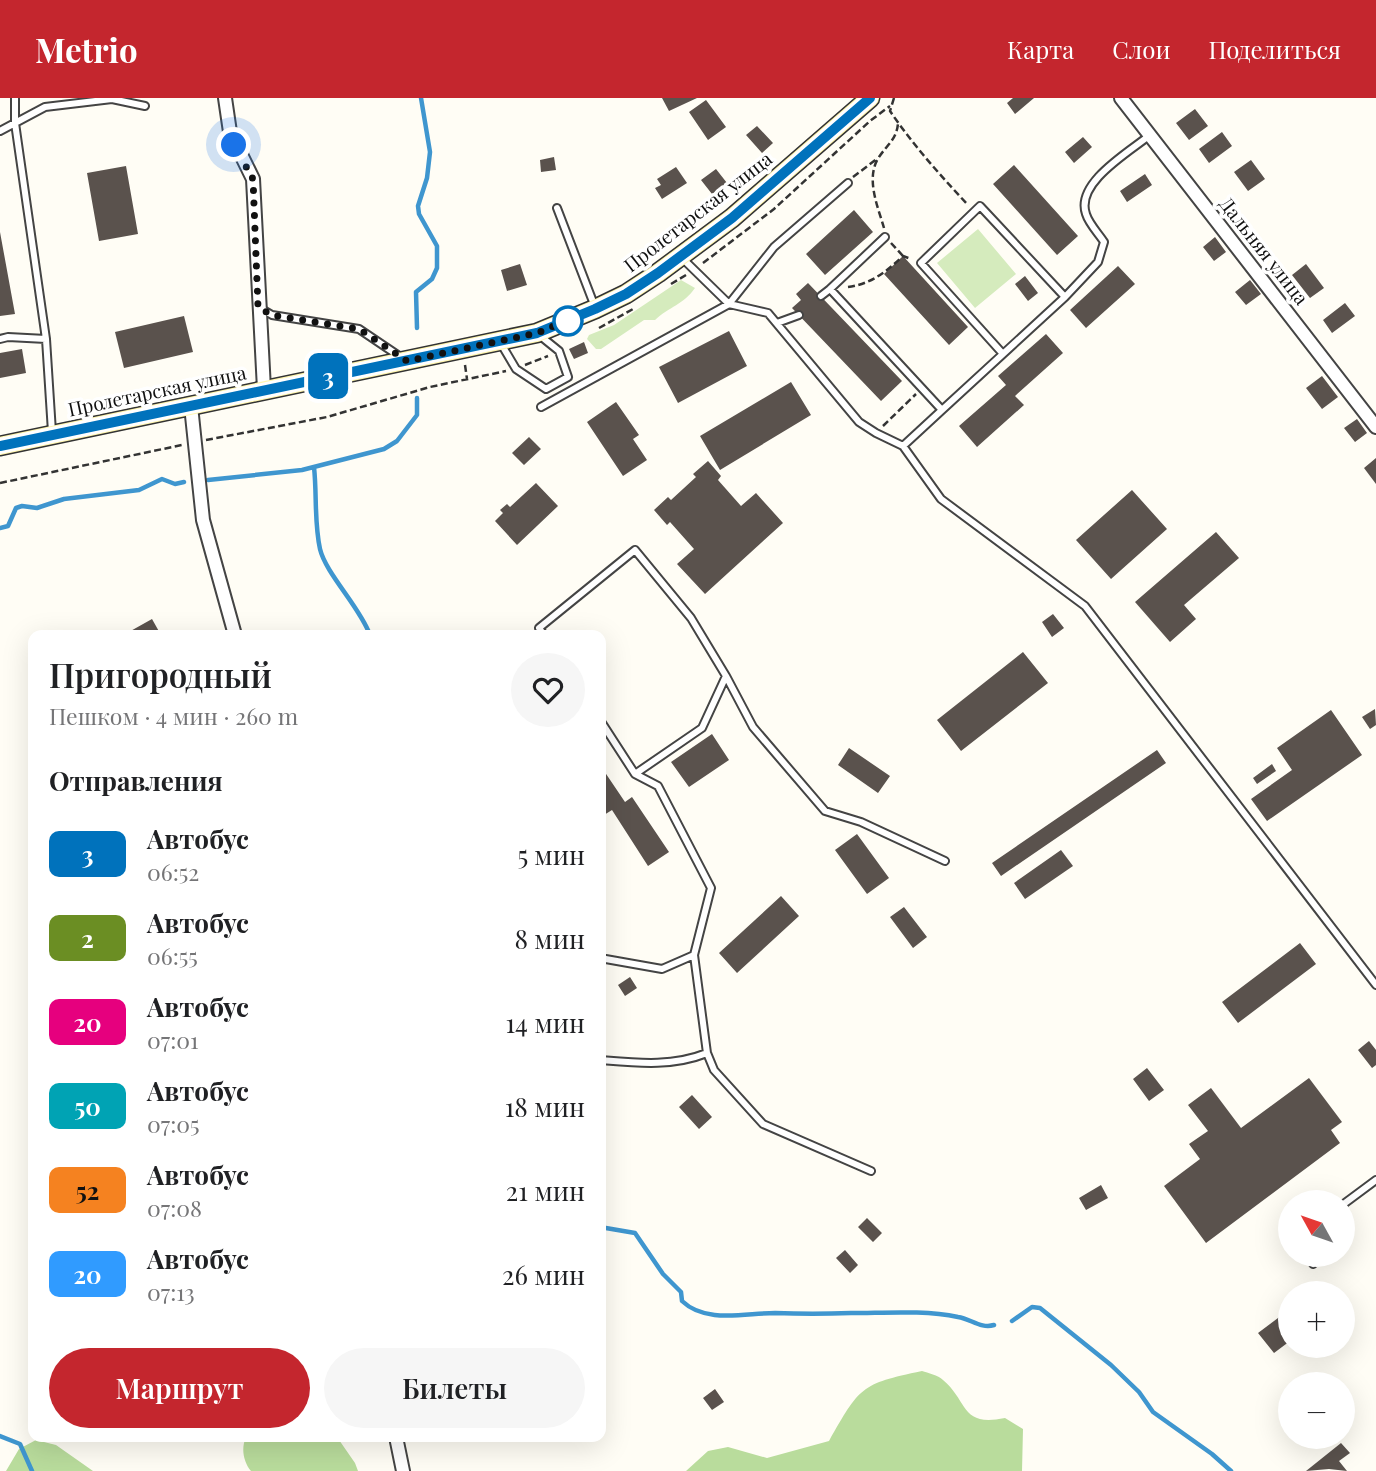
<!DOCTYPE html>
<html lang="ru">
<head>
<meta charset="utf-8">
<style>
	:root { --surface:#fff; --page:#f6f6f6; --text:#202124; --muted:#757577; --accent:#c4262e }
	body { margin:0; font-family:"Playfair Display",serif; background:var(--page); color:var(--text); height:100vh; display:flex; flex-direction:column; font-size:26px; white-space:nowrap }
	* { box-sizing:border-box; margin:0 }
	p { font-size:23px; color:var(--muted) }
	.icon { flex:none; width:38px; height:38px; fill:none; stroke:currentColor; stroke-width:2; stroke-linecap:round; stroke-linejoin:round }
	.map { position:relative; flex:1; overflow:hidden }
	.sheet { position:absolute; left:28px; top:532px; width:578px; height:812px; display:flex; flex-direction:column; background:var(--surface); border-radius:14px; box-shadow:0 7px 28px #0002 }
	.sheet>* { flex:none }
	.badge { padding:0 14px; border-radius:10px; font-size:24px; line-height:46px }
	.needle { width:46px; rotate:310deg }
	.fabs { position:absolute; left:1278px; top:1092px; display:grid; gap:14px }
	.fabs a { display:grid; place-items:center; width:77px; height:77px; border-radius:50%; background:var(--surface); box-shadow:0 7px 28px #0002; font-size:35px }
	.you { position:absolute; width:35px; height:35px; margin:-18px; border:5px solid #fff; border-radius:50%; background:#1a73e8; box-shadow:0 0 0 10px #1a73e833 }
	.map>.badge { position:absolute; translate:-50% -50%; box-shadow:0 0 0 4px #fff }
	h2 { padding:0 21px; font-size:26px; line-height:63px }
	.round { display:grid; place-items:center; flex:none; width:74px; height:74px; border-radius:37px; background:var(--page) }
	.overview { display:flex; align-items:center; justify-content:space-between; height:119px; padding:0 21px }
	h1 { font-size:33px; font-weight:600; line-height:52px }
	.cta { display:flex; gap:14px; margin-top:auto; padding:14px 21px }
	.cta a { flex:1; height:80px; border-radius:42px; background:var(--accent); color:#fff; font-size:28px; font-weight:600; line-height:80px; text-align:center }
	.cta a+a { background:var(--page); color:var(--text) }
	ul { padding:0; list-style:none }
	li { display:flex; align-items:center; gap:21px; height:84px; padding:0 21px }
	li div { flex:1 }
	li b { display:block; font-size:26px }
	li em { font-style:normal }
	li .badge { min-width:77px; font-weight:700; text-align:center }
	header { display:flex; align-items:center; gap:42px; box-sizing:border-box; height:98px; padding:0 35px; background:var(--accent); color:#fff }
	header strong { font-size:33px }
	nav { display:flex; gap:38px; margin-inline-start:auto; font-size:24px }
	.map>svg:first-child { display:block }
	.green { fill:#d5ebbd }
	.forest { fill:#b9dc9c }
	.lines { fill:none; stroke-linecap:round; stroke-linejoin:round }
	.stream { stroke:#3f96cf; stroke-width:4.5 }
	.building { fill:#5a524d }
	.lane-casing { stroke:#444; stroke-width:10 }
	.street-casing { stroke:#444; stroke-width:16 }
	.secondary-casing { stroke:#333; stroke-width:21 }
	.path { stroke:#333; stroke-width:2.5; stroke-dasharray:7 3.5; stroke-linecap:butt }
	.lane { stroke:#fff; stroke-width:6 }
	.street { stroke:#fff; stroke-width:12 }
	.secondary { stroke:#fff6b0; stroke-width:18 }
	.line-casing { stroke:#fff; stroke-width:16 }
	.line { stroke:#0072bc; stroke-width:10 }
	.walk { stroke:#111; stroke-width:7; stroke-dasharray:0 12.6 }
	.stop-dot { fill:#fff; stroke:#0072bc; stroke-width:3.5 }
	.labels { text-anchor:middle; stroke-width:7; stroke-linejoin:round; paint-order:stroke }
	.street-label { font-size:19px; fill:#111; stroke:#fff }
</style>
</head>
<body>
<header>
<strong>Metrio</strong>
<nav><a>Карта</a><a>Слои</a><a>Поделиться</a></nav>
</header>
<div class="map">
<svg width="1376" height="1373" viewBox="0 0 1376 1373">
	<rect width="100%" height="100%" fill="#fffdf5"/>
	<path class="green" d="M978 131 1016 176 975 210 937 165Z
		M681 182 695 190C684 206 669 209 655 222H644L601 251H596L587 241 589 237 614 227Z"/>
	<path class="forest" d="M922 1273C928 1275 938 1277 943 1282 969 1304 960 1329 1005 1320L1023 1331 1022 1373H686L708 1353 728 1349 767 1360 829 1343C860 1289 860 1286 922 1273Z
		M246 1339H337L355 1365 358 1373H251C243 1363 241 1350 246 1339Z
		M36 1342 56 1347 93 1373H6L19 1351Z"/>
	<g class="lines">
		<path class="stream" d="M417 230 416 194 432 181 437 170V148L419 116 418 108 427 80 430 54 421 0
			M314 369C317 396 314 424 320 451 326 476 360 509 370 537
			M208 382 302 372 384 351 397 343 417 317V300
			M0 430 8 428 16 410 22 408 37 410 64 401 139 392 162 381 175 386 184 384
			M600 1129 635 1135 663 1176 681 1194 682 1203C706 1226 745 1215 775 1215 800 1216 825 1216 851 1215 885 1215 924 1212 958 1219 971 1221 981 1231 994 1227
			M1012 1223 1032 1209 1040 1210 1111 1267 1139 1294 1153 1314 1212 1356 1231 1373
			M0 1338 20 1346 32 1373"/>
	</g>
	<path class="building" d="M662 0H697L669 13Z
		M1013 0H1034L1015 16 1007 5Z
		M706 2 726 29 708 42 689 14Z
		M1195 11 1208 28 1189 42 1176 25Z
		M757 28 773 45 762 55 746 37Z
		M1222 34 1232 48 1209 65 1199 51Z
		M1083 39 1092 49 1074 65 1065 54Z
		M554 59 556 72 541 74 540 62Z
		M1251 62 1265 81 1248 93 1234 74Z
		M1014 67 1078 138 1057 157 993 86Z
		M126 68 138 136 99 143 87 75Z
		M676 69 687 85 662 101 655 90 661 87 657 81Z
		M716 71 727 85 712 96 701 82Z
		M1145 76 1152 87 1127 104 1120 93Z
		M854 112 873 134 825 177 806 156Z
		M0 134 15 216 0 218Z
		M1215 139 1226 154 1214 163 1203 149Z
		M903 158 968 229 949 247 884 176Z
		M520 166 527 187 507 193 501 172Z
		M1306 166 1324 190 1310 200 1292 177Z
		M1118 168 1135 186 1086 230 1070 212Z
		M1025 178 1038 195 1028 203 1015 186Z
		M1250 182 1261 196 1246 207 1235 194Z
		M808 185 902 283 881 303 792 210 801 202 796 196Z
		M1345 205 1355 218 1332 235 1323 222Z
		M184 218 193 254 124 270 115 234Z
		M729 233 747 268 678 305 659 269Z
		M1046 236 1063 255 1015 298 1024 307 977 349 959 328 1006 287 998 278Z
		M584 244 588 255 574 261 569 251Z
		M22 251 26 275 0 280V255Z
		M1322 278 1338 299 1322 311 1306 290Z
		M791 284 811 317 720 372 700 338Z
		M616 304 639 337 633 341 647 362 623 378 587 324Z
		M1357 321 1367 335 1355 344 1344 330Z
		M529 339 541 351 524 367 512 355Z
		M1376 360V386L1364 370Z
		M708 363 721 378 718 382 741 408 756 395 783 425 705 496 677 466 694 451 670 424 667 427 654 412 668 399 671 402 696 379 693 376Z
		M536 385 558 408 517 447 495 423 503 415 500 412 507 406 510 409Z
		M1132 392 1167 431 1111 481 1076 442Z
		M1216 434 1239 460 1184 507 1196 521 1170 544 1135 504Z
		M1053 516 1064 530 1052 539 1042 524Z
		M152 521 161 537H128L127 535Z
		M1023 554 1048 585 961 653 937 622Z
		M1375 611 1376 627 1370 631 1362 619Z
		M1331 612 1362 657 1267 723 1251 701 1292 672 1277 650Z
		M712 636 729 662 689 689 671 664Z
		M849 650 890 678 878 695 838 667Z
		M1157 652 1166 665 1001 778 992 765Z
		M1272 666 1276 673 1257 686 1253 680Z
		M600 667 625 704 632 699 669 754 648 768 612 712 604 717 600 711Z
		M857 736 889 780 867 796 835 752Z
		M1061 752 1073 768 1025 801 1014 785Z
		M781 798 799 818 737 875 719 855Z
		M904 809 927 839 913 850 890 819Z
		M1300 845 1316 866 1238 925 1222 904Z
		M630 879 637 890 625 898 618 887Z
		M1369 943 1376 952V967L1372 970 1358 952Z
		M1147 970 1164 992 1149 1003 1133 981Z
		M1309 980 1342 1024 1331 1032 1340 1045 1206 1145 1164 1088 1200 1061 1189 1046 1208 1033 1188 1007 1211 990 1241 1030Z
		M692 997 712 1019 699 1031 679 1009Z
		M1101 1087 1108 1100 1086 1112 1079 1100Z
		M867 1120 882 1135 873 1144 858 1129Z
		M845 1152 858 1167 850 1175 836 1160Z
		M1290 1211V1243L1274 1255 1258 1235Z
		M715 1291 724 1304 712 1312 703 1300Z
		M1341 1345 1350 1355 1339 1363 1347 1373 1329 1371 1306 1373Z"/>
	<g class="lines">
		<g class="lane-casing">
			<path id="lane" d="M15 0V25L46 241
				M0 33 45 9 112 1 145 8
				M557 110 595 209
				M682 160 729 206 768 215 859 324 876 335 903 348 941 401 1085 508 1376 887
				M830 191 885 139
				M821 198 830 191 942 312 903 348
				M260 210 272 217 359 231 402 260
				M777 225 799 217
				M0 241 8 239 46 241 52 334
				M500 244 516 271 546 291 568 279 559 253 538 236
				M1003 256 921 165 980 108 1065 199
				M541 309 729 206 774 149 848 85
				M942 312 1065 199 1098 164 1104 144C1099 136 1089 126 1086 116 1075 85 1129 54 1150 37
				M544 537 539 530 635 452 691 520 726 578 702 630 635 676
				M726 578 753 629 825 713 861 724 945 763
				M600 622 635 676 658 688 711 790 694 857 707 955C672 969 637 965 600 962
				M600 860 662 871 694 857
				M707 955 714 972 763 1026 871 1073
				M1342 1110 1345 1105 1376 1082
				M1313 1166 1318 1157"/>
		</g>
		<g class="street-casing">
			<path id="street" d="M225 0 230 34 253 81 264 291
				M1121 0 1376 329
				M191 308 203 422 235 537
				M396 1339 403 1373"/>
		</g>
		<g class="secondary-casing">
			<path id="secondary" d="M0 348 537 235 595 211 626 196 658 175 732 120 870 0"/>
		</g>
		<path class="path" d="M894 0 890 13C913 47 940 77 968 107
			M853 79 878 60
			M884 130C878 109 865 80 879 59 887 47 897 41 898 25
			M891 145 903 158
			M703 165 774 111 870 23 890 8
			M671 186 686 177
			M848 189C871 186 886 174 903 158L911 161
			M599 230 633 211
			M465 267 467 281
			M525 267 548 258
			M883 328 916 296
			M206 342 327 319 430 289 506 273
			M0 385 182 347"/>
		<use href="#lane" class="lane"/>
		<use href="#street" class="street"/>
		<use href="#secondary" class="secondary"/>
	</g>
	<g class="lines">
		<g class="line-casing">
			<path id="line" d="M0 348 537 235 595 211 626 196 658 175 732 120 870 0"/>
		</g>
		<use href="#line" class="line"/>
		<path class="walk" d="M234 47 253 81 258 209 272 217 359 231 407 263 537 235 576 219 568 223"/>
	</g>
	<circle class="stop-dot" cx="568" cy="223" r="14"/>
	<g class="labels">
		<g class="street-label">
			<text transform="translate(698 114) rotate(-38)" y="7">Пролетарская улица</text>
			<text transform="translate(1264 153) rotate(52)" y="7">Дальняя улица</text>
			<text transform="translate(157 293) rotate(-12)" y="7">Пролетарская улица</text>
		</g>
	</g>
</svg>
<div class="fabs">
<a><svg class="needle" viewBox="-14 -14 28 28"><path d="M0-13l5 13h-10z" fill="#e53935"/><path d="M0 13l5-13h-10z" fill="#757577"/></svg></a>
<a>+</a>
<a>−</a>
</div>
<div class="you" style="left:234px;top:47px"></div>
<b class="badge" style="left:328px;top:278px;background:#0072bc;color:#fff">3</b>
<section class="sheet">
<div class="overview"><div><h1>Пригородный</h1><p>Пешком · 4 мин · 260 m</p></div><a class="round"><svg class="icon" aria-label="heart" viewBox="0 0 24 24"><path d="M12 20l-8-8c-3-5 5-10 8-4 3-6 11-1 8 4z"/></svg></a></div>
<h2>Отправления</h2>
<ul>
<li><span class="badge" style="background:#0072bc;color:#fff">3</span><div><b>Автобус</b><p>06:52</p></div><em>5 мин</em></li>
<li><span class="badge" style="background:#6b8e23;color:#fff">2</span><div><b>Автобус</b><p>06:55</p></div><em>8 мин</em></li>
<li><span class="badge" style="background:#e6007e;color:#fff">20</span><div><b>Автобус</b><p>07:01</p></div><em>14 мин</em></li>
<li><span class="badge" style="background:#00a3b4;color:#fff">50</span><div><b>Автобус</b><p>07:05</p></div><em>18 мин</em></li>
<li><span class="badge" style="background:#f58220;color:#111">52</span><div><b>Автобус</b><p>07:08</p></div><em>21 мин</em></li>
<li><span class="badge" style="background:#309bff;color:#fff">20</span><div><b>Автобус</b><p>07:13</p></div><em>26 мин</em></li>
</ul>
<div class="cta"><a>Маршрут</a><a>Билеты</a></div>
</section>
</div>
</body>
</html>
